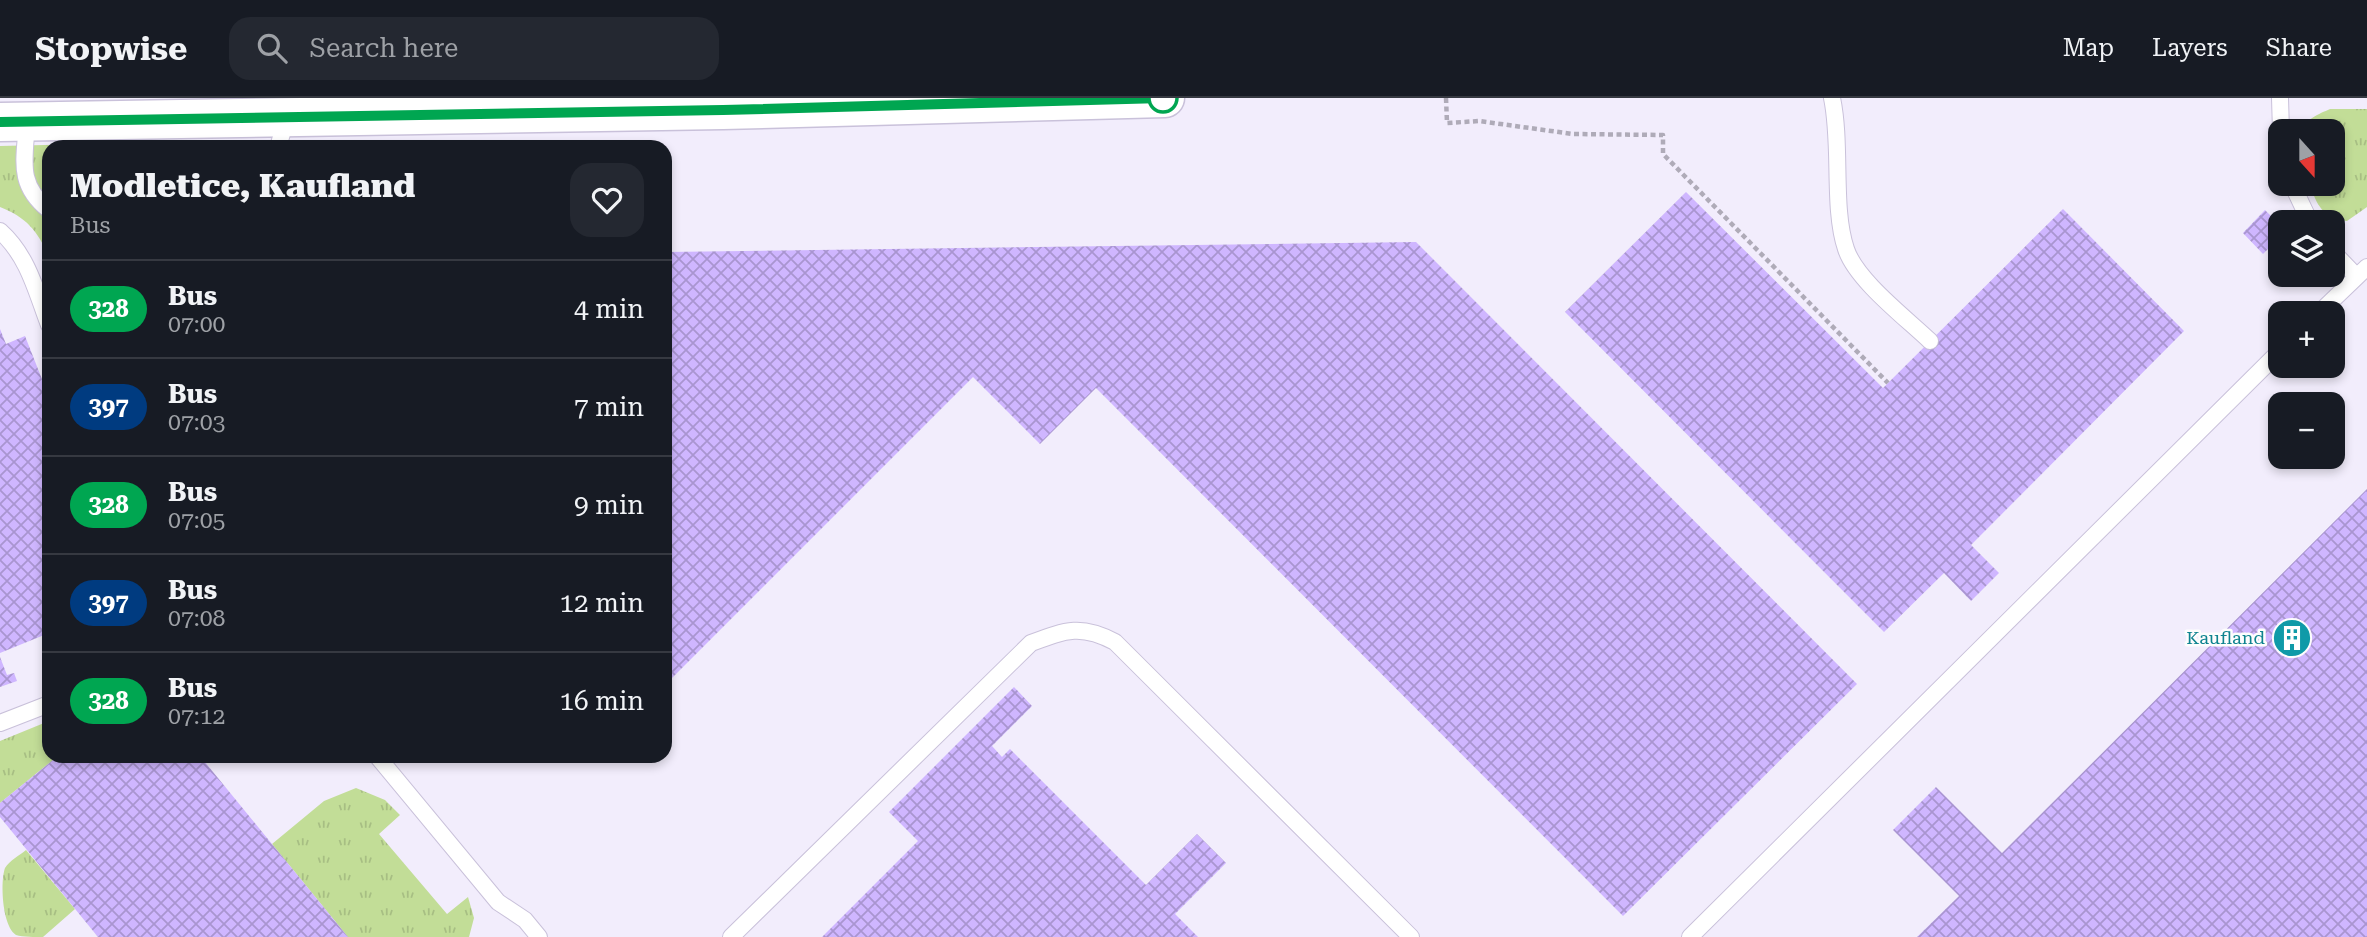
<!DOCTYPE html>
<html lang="en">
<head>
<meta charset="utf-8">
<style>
	:root { --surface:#171b24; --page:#242831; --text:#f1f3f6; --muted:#9ea1a6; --line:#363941 }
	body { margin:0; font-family:"Roboto Serif",serif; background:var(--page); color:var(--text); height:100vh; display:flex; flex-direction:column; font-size:26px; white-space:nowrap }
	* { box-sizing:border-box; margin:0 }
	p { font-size:23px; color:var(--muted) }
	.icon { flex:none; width:38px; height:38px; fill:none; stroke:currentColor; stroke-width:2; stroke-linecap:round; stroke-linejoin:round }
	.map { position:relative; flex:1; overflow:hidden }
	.details { position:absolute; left:42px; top:42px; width:630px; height:623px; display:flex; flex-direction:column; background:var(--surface); border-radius:21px; box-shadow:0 4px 10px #0003 }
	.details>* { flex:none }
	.badge { padding:0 14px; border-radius:23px; font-size:24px; line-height:46px }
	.needle { width:46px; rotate:159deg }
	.controls { position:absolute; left:2268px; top:21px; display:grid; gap:14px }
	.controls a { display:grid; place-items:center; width:77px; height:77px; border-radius:14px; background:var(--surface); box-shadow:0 4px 10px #0003; font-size:35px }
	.map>.badge { position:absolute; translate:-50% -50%; box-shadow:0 0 0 4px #fff }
	.round { display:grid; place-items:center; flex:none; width:74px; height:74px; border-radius:21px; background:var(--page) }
	.overview { display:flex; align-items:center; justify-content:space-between; height:119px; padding:0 28px }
	h1 { font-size:33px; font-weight:800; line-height:52px }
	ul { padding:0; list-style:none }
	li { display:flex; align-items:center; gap:21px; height:98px; padding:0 28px; border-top:2px solid var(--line) }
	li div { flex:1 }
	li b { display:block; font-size:26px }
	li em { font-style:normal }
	li .badge { min-width:77px; font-weight:700; text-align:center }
	header { display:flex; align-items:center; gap:42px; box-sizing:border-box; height:98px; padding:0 35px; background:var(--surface); border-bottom:2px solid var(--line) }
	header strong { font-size:33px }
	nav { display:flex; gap:38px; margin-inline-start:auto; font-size:24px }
	.search { width:490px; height:63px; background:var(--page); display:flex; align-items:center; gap:18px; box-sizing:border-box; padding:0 24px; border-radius:21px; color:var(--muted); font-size:26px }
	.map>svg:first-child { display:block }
	.grass { fill:url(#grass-tufts) }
	.building { fill:url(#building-cross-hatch) }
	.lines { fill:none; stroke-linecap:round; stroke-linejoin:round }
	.service-casing { stroke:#c9c1da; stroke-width:18 }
	.secondary-casing { stroke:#c9c1da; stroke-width:41 }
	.path { stroke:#afabb8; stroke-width:4.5; stroke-dasharray:5 3.5; stroke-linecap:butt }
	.service { stroke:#fff; stroke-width:16 }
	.secondary { stroke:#fff; stroke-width:38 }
	.line-casing { stroke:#fff; stroke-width:16 }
	.line { stroke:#00a651; stroke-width:10 }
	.stop-dot { fill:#fff; stroke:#00a651; stroke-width:3.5 }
	.labels { text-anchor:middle; stroke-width:5; stroke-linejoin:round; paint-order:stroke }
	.culture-label { font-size:18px; fill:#0d838f; stroke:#fdfdfd; text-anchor:end }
</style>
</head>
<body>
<header>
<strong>Stopwise</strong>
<div class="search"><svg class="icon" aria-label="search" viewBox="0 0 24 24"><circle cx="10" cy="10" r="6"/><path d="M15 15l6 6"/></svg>Search here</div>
<nav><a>Map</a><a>Layers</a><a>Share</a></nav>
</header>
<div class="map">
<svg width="2367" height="839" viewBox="0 0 2367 839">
	<defs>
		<pattern id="grass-tufts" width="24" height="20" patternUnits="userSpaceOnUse" patternTransform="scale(1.75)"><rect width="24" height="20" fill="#c2dd97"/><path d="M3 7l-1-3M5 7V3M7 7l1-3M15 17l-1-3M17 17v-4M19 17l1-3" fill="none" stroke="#a7be83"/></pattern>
		<pattern id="building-cross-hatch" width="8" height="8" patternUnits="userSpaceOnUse" patternTransform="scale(1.75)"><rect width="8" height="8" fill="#cfb6ff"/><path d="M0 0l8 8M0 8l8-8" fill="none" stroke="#a995d0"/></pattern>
	</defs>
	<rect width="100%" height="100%" fill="#f2edfc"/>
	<path class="grass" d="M2330 11H2367V109L2347 123C2324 121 2316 107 2310 86H2333V33H2302C2305 21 2319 16 2330 11Z
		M178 44 197 49H49V159C38 133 26 119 0 109V48Z
		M49 623V658H58L0 705V643Z
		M356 690 385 702 400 717 379 736 447 816 468 799 474 820 469 839H348L272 746 324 703Z
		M26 752 75 811 43 839C35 839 23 839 16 837 2 828 0 784 5 770 9 763 20 757 26 752Z"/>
	<path class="building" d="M1686 94 1883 290 2063 111 2184 233 1971 447 1999 475 1971 503 1944 475 1884 534 1565 214Z
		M2265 112 2280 127V139L2263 156 2243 135Z
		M1416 144 1857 586 1623 818 1096 290 1040 346 973 279 665 587V154Z
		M0 231 6 246 25 238 49 299V535L0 555Z
		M2367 391V839H1917L1959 798 1893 732 1936 689 2002 755Z
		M0 559 7 577 14 575 17 583 0 589Z
		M1014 589 1032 608 992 648 1002 659 1010 651 1146 787 1197 736 1226 765 1175 816 1198 839H822L918 743 889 714Z
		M58 658H200L348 839H98L0 719V705Z"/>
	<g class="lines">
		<g class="service-casing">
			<path id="service" d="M1832 0C1842 47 1832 110 1846 151 1856 182 1906 220 1930 243
				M2280 0 2281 33
				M27 24C25 61 16 86 49 112
				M278 49 287 19
				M2292 86 2310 124
				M0 133C28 158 36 193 49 227
				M2333 154 2356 178
				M2319 215 2367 169
				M0 625 49 606
				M377 658 498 804 525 822 539 839
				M731 839 1031 545C1066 532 1081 526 1115 544L1411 839
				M1690 839 2280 253"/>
		</g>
		<g class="secondary-casing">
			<path id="secondary" d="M0 24 723 12 1165 0"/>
		</g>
		<path class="path" d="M1446 0 1447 25 1479 23 1573 36 1663 37V56L1888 285"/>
		<use href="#service" class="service"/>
		<use href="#secondary" class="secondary"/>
	</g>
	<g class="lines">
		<g class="line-casing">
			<path id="line" d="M0 24 723 12 1163 0"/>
		</g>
		<use href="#line" class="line"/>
	</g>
	<defs>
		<g id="building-disc" transform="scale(2.0125)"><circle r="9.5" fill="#0f9aa8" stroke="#fdfdfd"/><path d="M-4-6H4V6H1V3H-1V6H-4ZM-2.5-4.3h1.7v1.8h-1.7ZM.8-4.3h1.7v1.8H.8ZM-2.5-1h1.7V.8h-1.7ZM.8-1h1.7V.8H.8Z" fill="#fff"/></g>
	</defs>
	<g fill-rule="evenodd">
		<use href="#building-disc" x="2292" y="540"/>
	</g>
	<circle class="stop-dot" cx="1163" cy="0" r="14"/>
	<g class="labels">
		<g class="culture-label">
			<text x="2265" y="546">Kaufland</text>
		</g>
	</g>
</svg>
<div class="controls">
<a><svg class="needle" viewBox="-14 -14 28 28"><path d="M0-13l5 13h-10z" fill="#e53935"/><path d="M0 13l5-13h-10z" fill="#9ea1a6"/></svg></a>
<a><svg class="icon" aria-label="layers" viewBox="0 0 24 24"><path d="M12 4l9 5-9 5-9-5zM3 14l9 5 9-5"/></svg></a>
<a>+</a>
<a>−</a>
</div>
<section class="details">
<div class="overview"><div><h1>Modletice, Kaufland</h1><p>Bus</p></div><a class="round"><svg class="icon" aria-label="heart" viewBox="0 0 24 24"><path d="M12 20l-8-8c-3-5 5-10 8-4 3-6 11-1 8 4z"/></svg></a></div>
<ul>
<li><span class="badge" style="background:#00a651;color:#fff">328</span><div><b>Bus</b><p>07:00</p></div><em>4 min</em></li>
<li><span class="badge" style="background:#003b80;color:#fff">397</span><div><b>Bus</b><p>07:03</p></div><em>7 min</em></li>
<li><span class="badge" style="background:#00a651;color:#fff">328</span><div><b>Bus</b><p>07:05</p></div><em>9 min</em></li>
<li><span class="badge" style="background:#003b80;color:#fff">397</span><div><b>Bus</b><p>07:08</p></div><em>12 min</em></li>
<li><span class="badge" style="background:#00a651;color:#fff">328</span><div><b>Bus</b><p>07:12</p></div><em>16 min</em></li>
</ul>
</section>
</div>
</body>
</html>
